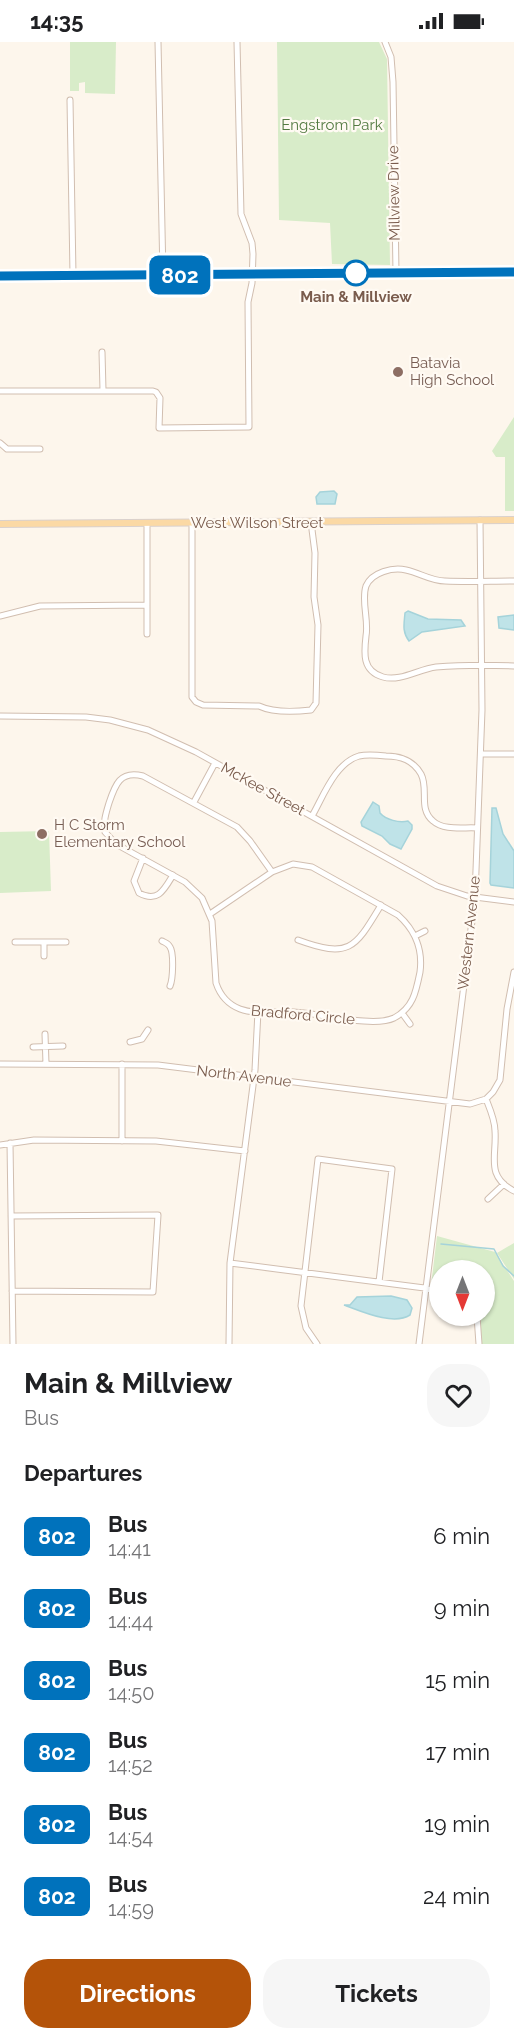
<!DOCTYPE html>
<html lang="en">
<head>
<meta charset="utf-8">
<style>
	:root { --surface:#fff; --page:#f6f6f6; --text:#202124; --muted:#757577; --accent:#b45309 }
	body { margin:0; font-family:Raleway,sans-serif; background:var(--page); color:var(--text); height:100vh; display:flex; flex-direction:column; font-size:22px; white-space:nowrap }
	* { box-sizing:border-box; margin:0 }
	p { font-size:20px; color:var(--muted) }
	.icon { flex:none; width:33px; height:33px; fill:none; stroke:currentColor; stroke-width:2; stroke-linecap:round; stroke-linejoin:round }
	.map { position:relative; height:1302px; overflow:hidden }
	.sheet { display:flex; flex-direction:column; background:var(--surface); flex:1 }
	.sheet>* { flex:none }
	.badge { padding:0 12px; border-radius:9px; font-size:21px; line-height:39px }
	.needle { width:39px; rotate:180deg }
	.tools { position:absolute; left:429px; top:1218px; display:grid; gap:12px }
	.tools a { display:grid; place-items:center; width:66px; height:66px; border-radius:50%; background:var(--surface); box-shadow:0 2px 4px #0004; font-size:30px }
	.map>.badge { position:absolute; translate:-50% -50%; box-shadow:0 0 0 3px #fff }
	h2 { padding:0 24px; font-size:22px; line-height:54px }
	.round { display:grid; place-items:center; flex:none; width:63px; height:63px; border-radius:24px; background:var(--page) }
	.headline { display:flex; align-items:center; justify-content:space-between; height:102px; padding:0 24px }
	h1 { font-size:28px; font-weight:700; line-height:45px }
	.button { display:flex; gap:12px; margin-top:auto; padding:12px 24px }
	.button a { flex:1; height:69px; border-radius:24px; background:var(--accent); color:#fff; font-size:24px; font-weight:700; line-height:69px; text-align:center }
	.button a+a { background:var(--page); color:var(--text) }
	ul { padding:0; list-style:none }
	li { display:flex; align-items:center; gap:18px; height:72px; padding:0 24px }
	li div { flex:1 }
	li b { display:block; font-size:22px }
	li em { font-style:normal }
	li .badge { min-width:66px; font-weight:700; text-align:center }
	.status { display:flex; justify-content:space-between; align-items:center; height:42px; padding:0 30px; background:var(--surface); direction:ltr }
	.status svg { height:16px; fill:currentColor }
	.map>svg:first-child { display:block }
	.green { fill:#d8ecc9 }
	.water { fill:#bfe3e8; stroke:#a5d3da; stroke-width:1.5 }
	.lines { fill:none; stroke-linecap:round; stroke-linejoin:round }
	.stream { stroke:#a5d3da; stroke-width:1.5 }
	.minor-casing { stroke:#d1beb0; stroke-width:7 }
	.major-casing { stroke:#dad1cd; stroke-width:8 }
	.minor { stroke:#fff; stroke-width:5 }
	.major { stroke:#fbd9a5; stroke-width:6 }
	.line-casing { stroke:#fff; stroke-width:14 }
	.line { stroke:#0072bc; stroke-width:9 }
	.stop-dot { fill:#fff; stroke:#0072bc; stroke-width:3 }
	.education-dot { fill:#8d6e63; stroke:#fffaf3; stroke-width:2 }
	.labels { text-anchor:middle; stroke-width:4.5; stroke-linejoin:round; paint-order:stroke }
	.park-label { font-size:15px; fill:#537a41; stroke:#fffaf3 }
	.street-label { font-size:15px; fill:#7a5c4d; stroke:#fffaf3 }
	.stop-label { font-size:15px; font-weight:bold; fill:#7a5c4d; stroke:#fffaf3 }
	.education-label { font-size:15px; fill:#785e54; stroke:#fffaf3; text-anchor:start }
</style>
</head>
<body>
<div class="status"><b>14:35</b><svg viewBox="0 0 49 12"><path d="M0 12V9h3v3zM5 12V6h3v6zM10 12V3h3v9zM15 12V0h3v12zM26 1h20v11H26zM47 4h2v5h-2z"/></svg></div>
<div class="map">
<svg width="514" height="1302" viewBox="0 0 514 1302">
	<rect width="100%" height="100%" fill="#fdf6ec"/>
	<path class="green" d="M70 0H116L115 52 85 51V40L79 41V49H70Z
		M277 0H379L387 17 390 223 332 222 330 181 279 178Z
		M514 375V469H505V415H496L492 409Z
		M49 789 51 849 0 851V790Z
		M437 1194 495 1210 514 1239V1302H481V1274H484V1228H440L439 1245 431 1244Z
		M514 1201V1237L497 1211Z"/>
	<path class="water" d="M334 449 337 452 335 462H317L316 455 320 450Z
		M408 569 428 577 461 578 465 584 422 590 409 599C402 590 404 582 405 571Z
		M514 573V588L499 586 498 575Z
		M373 760 379 764 380 771C386 778 399 781 408 779L412 783V787L401 807 390 802 382 794 362 784 361 780Z
		M492 766H496L503 792 514 809V846L491 843 490 841Z
		M391 1254 407 1258 412 1266 410 1273C393 1284 361 1269 344 1263H350L357 1255Z"/>
	<g class="lines">
		<path class="stream" d="M441 1202 494 1207 503 1224 514 1234"/>
		<g class="minor-casing">
			<path id="minor" d="M158 0 163 233
				M385 0 391 15 393 40 396 231
				M70 58 73 233
				M102 310 103 348
				M0 349H153L156 350 160 356 159 386 249 385 248 260 252 241 253 212 252 201 241 172 237 0
				M0 401 7 407H40
				M147 481V592
				M192 481V655L196 660 203 663 259 664C274 671 294 670 311 668L316 661 318 583 314 555 315 511 311 480
				M514 539C491 539 468 540 445 539 431 539 420 531 406 528 393 525 372 530 366 544 361 559 369 578 366 594 364 611 362 629 383 635 400 640 419 627 436 625 461 623 489 623 514 624
				M0 574 40 564 147 563
				M0 674 86 675 110 678 148 688 196 710 437 844 467 854 514 860
				M481 712H514
				M194 760 215 721
				M312 774C323 755 335 721 359 714 367 712 377 713 386 714 401 714 413 718 421 732 429 747 418 767 433 779 444 789 464 785 477 786
				M143 816 134 839 139 851C158 861 164 848 173 833
				M210 872 272 830 293 822 312 825 398 873C415 888 423 908 420 930 416 950 413 966 394 976 373 986 319 971 294 970 277 969 256 973 240 967 227 962 220 953 216 941L212 879 202 856 185 840 116 802 105 790C103 780 106 771 109 761 115 743 120 728 143 734L237 785 250 799 272 830
				M415 894 425 889
				M298 898C350 917 355 906 381 863
				M162 899C166 901 168 901 170 905 174 911 173 937 170 944
				M15 900H66
				M44 900V914
				M402 971 410 982
				M45 992 46 1022
				M130 1000 142 997 148 988
				M33 1005 63 1004
				M0 1022 158 1023 470 1062 486 1057 493 1050 500 1038 507 967 514 930
				M486 1057C490 1067 495 1078 495 1089 497 1114 485 1134 514 1149
				M122 1099V1022
				M10 1101 13 1302
				M0 1103 34 1098 156 1099 245 1109
				M488 1157 504 1142
				M11 1174 158 1173 153 1250 12 1249
				M230 1221 440 1248
				M477 1274 479 1302
				M229 1302 230 1221 255 1028 258 969
				M317 1302 306 1286 301 1264 318 1117 392 1127 379 1240
				M419 1302 475 855 482 668 480 478"/>
		</g>
		<g class="major-casing">
			<path id="major" d="M0 234 514 230
				M0 482 514 478"/>
		</g>
		<use href="#minor" class="minor"/>
		<use href="#major" class="major"/>
	</g>
	<g class="lines">
		<g class="line-casing">
			<path id="line" d="M0 234 514 230"/>
		</g>
		<use href="#line" class="line"/>
	</g>
	<circle class="stop-dot" cx="356" cy="231" r="12"/>
	<g class="education-dot">
		<circle cx="398" cy="330" r="6"/>
		<circle cx="42" cy="792" r="6"/>
	</g>
	<g class="labels">
		<g class="park-label">
			<text x="332" y="88">Engstrom Park</text>
		</g>
		<g class="street-label">
			<text transform="translate(394 151) rotate(-91)" y="5">Millview Drive</text>
			<text x="257" y="486">West Wilson Street</text>
			<text transform="translate(263 747) rotate(29)" y="5">McKee Street</text>
			<text transform="translate(469 891) rotate(-84)" y="5">Western Avenue</text>
			<text transform="translate(303 973) rotate(5)" y="5">Bradford Circle</text>
			<text transform="translate(244 1034) rotate(7)" y="5">North Avenue</text>
		</g>
		<g class="stop-label">
			<text x="356" y="260">Main &amp; Millview</text>
		</g>
		<g class="education-label">
			<text x="410" y="326">Batavia<tspan x="410" dy="17">High School</tspan></text>
			<text x="54" y="788">H C Storm<tspan x="54" dy="17">Elementary School</tspan></text>
		</g>
	</g>
</svg>
<div class="tools">
<a><svg class="needle" viewBox="-14 -14 28 28"><path d="M0-13l5 13h-10z" fill="#e53935"/><path d="M0 13l5-13h-10z" fill="#757577"/></svg></a>
</div>
<b class="badge" style="left:180px;top:233px;background:#0072bc;color:#fff">802</b>
</div>
<section class="sheet">
<div class="headline"><div><h1>Main &amp; Millview</h1><p>Bus</p></div><a class="round"><svg class="icon" aria-label="heart" viewBox="0 0 24 24"><path d="M12 20l-8-8c-3-5 5-10 8-4 3-6 11-1 8 4z"/></svg></a></div>
<h2>Departures</h2>
<ul>
<li><span class="badge" style="background:#0072bc;color:#fff">802</span><div><b>Bus</b><p>14:41</p></div><em>6 min</em></li>
<li><span class="badge" style="background:#0072bc;color:#fff">802</span><div><b>Bus</b><p>14:44</p></div><em>9 min</em></li>
<li><span class="badge" style="background:#0072bc;color:#fff">802</span><div><b>Bus</b><p>14:50</p></div><em>15 min</em></li>
<li><span class="badge" style="background:#0072bc;color:#fff">802</span><div><b>Bus</b><p>14:52</p></div><em>17 min</em></li>
<li><span class="badge" style="background:#0072bc;color:#fff">802</span><div><b>Bus</b><p>14:54</p></div><em>19 min</em></li>
<li><span class="badge" style="background:#0072bc;color:#fff">802</span><div><b>Bus</b><p>14:59</p></div><em>24 min</em></li>
</ul>
<div class="button"><a>Directions</a><a>Tickets</a></div>
</section>
</body>
</html>
